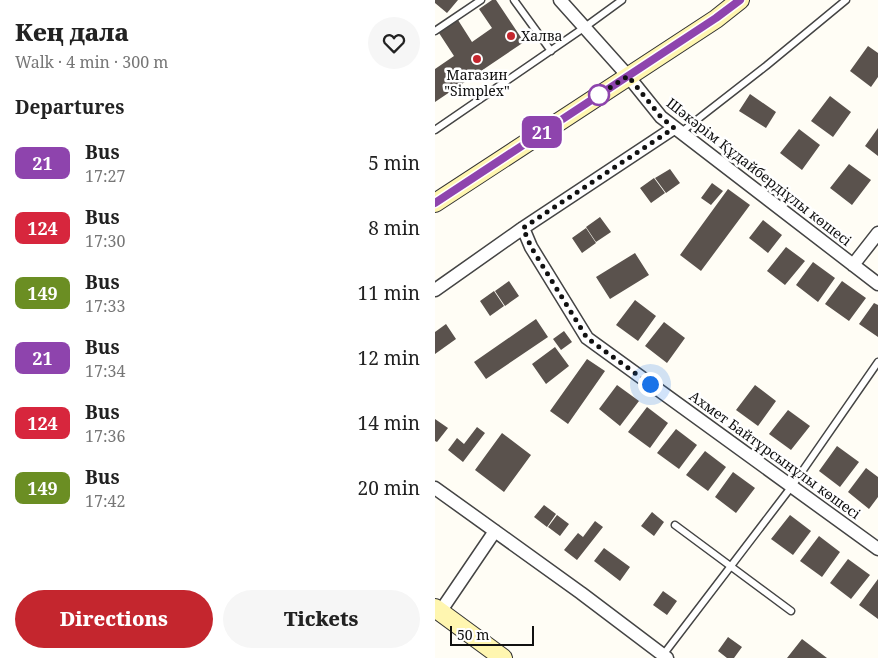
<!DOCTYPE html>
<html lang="en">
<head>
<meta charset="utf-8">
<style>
	:root { --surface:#fff; --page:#f6f6f6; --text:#222; --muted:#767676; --accent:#c4262e }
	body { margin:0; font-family:"Noto Serif",serif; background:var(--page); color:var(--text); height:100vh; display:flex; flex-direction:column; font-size:19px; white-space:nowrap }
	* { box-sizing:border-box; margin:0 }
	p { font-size:16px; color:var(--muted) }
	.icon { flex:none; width:28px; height:28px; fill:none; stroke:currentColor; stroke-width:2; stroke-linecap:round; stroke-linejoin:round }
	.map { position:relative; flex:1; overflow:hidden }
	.side { display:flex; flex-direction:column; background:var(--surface); width:435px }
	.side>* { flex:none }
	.badge { padding:0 10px; border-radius:8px; font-size:18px; line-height:32px }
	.scale { position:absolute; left:15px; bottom:12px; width:84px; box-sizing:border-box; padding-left:5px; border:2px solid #111; border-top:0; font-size:14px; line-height:18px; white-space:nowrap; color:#111; -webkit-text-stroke:4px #fff; paint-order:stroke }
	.you { position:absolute; width:25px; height:25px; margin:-12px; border:4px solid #fff; border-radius:50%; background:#1a73e8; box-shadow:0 0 0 8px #1a73e833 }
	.map>.badge { position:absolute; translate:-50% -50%; box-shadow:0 0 0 2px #fff }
	h2 { padding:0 15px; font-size:19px; line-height:45px }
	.round { display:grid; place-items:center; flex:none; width:52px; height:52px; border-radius:26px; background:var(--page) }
	.summary { display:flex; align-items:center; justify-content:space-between; height:85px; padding:0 15px }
	h1 { font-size:24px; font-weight:800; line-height:38px }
	.action { display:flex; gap:10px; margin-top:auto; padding:10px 15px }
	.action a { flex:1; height:58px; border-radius:30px; background:var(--accent); color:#fff; font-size:20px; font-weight:800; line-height:58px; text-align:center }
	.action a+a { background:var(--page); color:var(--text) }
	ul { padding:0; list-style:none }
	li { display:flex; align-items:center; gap:15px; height:65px; padding:0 15px }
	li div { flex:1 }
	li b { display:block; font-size:19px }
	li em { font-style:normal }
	li .badge { min-width:55px; font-weight:700; text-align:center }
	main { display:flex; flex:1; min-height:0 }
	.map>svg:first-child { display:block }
	.building { fill:#5a524d }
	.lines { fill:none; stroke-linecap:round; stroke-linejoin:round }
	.lane-casing { stroke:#444; stroke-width:9 }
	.street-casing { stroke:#444; stroke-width:15 }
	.secondary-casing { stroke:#333; stroke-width:20 }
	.lane { stroke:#fff; stroke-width:6 }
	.street { stroke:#fff; stroke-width:12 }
	.secondary { stroke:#fff6b0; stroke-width:18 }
	.line-casing { stroke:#fff; stroke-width:11 }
	.line { stroke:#8e44ad; stroke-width:8 }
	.walk { stroke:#111; stroke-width:5; stroke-dasharray:0 9 }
	.poi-dot { fill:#c4262e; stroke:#fff; stroke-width:2 }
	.stop-dot { fill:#fff; stroke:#8e44ad; stroke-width:2.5 }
	.labels { text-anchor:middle; stroke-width:5; stroke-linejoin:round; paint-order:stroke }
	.poi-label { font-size:14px; fill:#111; stroke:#fff; text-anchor:start }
	.street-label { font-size:14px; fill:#111; stroke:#fff }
</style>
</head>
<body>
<main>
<section class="side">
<div class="summary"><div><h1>Кең дала</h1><p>Walk · 4 min · 300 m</p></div><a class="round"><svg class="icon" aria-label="heart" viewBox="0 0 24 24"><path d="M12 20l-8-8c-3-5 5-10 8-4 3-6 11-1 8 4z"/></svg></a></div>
<h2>Departures</h2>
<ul>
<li><span class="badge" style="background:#8e44ad;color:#fff">21</span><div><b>Bus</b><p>17:27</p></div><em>5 min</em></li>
<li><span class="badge" style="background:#d7263d;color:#fff">124</span><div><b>Bus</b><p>17:30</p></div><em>8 min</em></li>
<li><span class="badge" style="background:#6b8e23;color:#fff">149</span><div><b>Bus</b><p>17:33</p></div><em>11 min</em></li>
<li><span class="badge" style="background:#8e44ad;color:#fff">21</span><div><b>Bus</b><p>17:34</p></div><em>12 min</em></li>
<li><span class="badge" style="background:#d7263d;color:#fff">124</span><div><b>Bus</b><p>17:36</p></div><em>14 min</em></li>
<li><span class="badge" style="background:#6b8e23;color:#fff">149</span><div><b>Bus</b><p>17:42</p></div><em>20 min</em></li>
</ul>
<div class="action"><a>Directions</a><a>Tickets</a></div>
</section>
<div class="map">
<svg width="443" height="658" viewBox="0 0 443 658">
	<rect width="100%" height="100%" fill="#fffdf5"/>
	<path class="building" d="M0 0H23L12 13 0 3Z
		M57 0H61L89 42 0 102V69L19 56 4 33 23 20 37 42 57 28 44 9Z
		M433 46 443 53V77L436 87 415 71Z
		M315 94 341 112 331 128 304 111Z
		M395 96 416 112 398 137 376 121Z
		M443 128V156L430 146Z
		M364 129 385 145 367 170 345 153Z
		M414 164 436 180 417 205 395 188Z
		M235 169 245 183 231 193 220 178Z
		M219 178 230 193 216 203 205 188Z
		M277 183 288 191 276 205 266 198Z
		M293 189 315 205 266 271 245 255Z
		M165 217 176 232 161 242 151 227Z
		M328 220 347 235 333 253 314 238Z
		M151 228 161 243 147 253 137 238Z
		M351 247 370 261 350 285 332 271Z
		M200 253 214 275 175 299 161 277Z
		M378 262 400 278 383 302 361 285Z
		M74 281 84 296 70 306 60 291Z
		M407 281 431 298 414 321 390 304Z
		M59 291 69 306 55 316 45 301Z
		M200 300 221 316 203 341 181 325Z
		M439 303 443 305V337L424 324Z
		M101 319 113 337 51 379 39 362Z
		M229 322 250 338 232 363 210 346Z
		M11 324 21 339 0 354V332Z
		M129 331 137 342 126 350 118 339Z
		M120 347 134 366 111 384 97 364Z
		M152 359 170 371 133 424 115 411Z
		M182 385 204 401 185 426 164 409Z
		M320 385 341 401 323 426 301 410Z
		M212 407 233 423 215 448 193 432Z
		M353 410 375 426 356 450 334 434Z
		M0 419 13 428 2 442 0 441Z
		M42 427 50 433 28 462 13 450 22 438 29 444Z
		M241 429 262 445 244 469 222 453Z
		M67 433 96 455 69 492 40 470Z
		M402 446 424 462 405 487 384 471Z
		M270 451 291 467 273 491 251 475Z
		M431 468 443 477V497L434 509 413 492Z
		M298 472 320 488 301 513 280 497Z
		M109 505 121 514 112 527 99 517Z
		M217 512 229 522 219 536 206 526Z
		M122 515 134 524 125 536 113 527Z
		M355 515 376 531 358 555 336 539Z
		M160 521 168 527 142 560 129 550 143 533 148 537Z
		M384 536 405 552 387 577 365 561Z
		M169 548 195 567 185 581 159 561Z
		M413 559 435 575 416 599 395 583Z
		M443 579V619L424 605Z
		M228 591 242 601 232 615 218 605Z
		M293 637 307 647 299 658H292L283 651Z
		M367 639 392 658H352Z"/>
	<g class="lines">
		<g class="lane-casing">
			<path id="lane" d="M79 0 116 51
				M0 31 46 0
				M0 130 150 27 187 0
				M245 133 331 66 411 0
				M240 525 356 611
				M228 655 357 486 443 362"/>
		</g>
		<g class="street-casing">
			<path id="street" d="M125 0 193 76 226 117 443 284
				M88 228 96 247 152 338 443 549
				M418 265 443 233
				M0 290 88 228 239 128
				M0 488 146 593 232 658
				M5 612 60 531"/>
		</g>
		<g class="secondary-casing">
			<path id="secondary" d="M0 203 281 19 305 0
				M0 608 68 658"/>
		</g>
		<use href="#lane" class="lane"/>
		<use href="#street" class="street"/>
		<use href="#secondary" class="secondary"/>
	</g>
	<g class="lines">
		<g class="line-casing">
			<path id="line" d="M0 203 281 18 305 0"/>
		</g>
		<use href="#line" class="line"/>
		<path class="walk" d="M164 95 162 96 193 76 226 117 239 128 88 228 96 247 152 338 215 384"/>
	</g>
	<g class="poi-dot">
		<circle cx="76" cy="36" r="5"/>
		<circle cx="42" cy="59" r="5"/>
	</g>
	<circle class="stop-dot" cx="164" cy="95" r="10"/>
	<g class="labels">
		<g class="poi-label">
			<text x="86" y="41">Халва</text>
			<text x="42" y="80" text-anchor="middle">Магазин<tspan x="42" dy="16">"Simplex"</tspan></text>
		</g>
		<g class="street-label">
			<text transform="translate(324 172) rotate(38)" y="5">Шәкәрім Құдайбердіұлы көшесі</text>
			<text transform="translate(340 455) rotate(36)" y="5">Ахмет Байтұрсынұлы көшесі</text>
		</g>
	</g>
</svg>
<div class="scale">50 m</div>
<div class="you" style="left:215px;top:384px"></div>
<b class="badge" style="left:107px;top:132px;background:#8e44ad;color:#fff">21</b>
</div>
</main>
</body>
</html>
